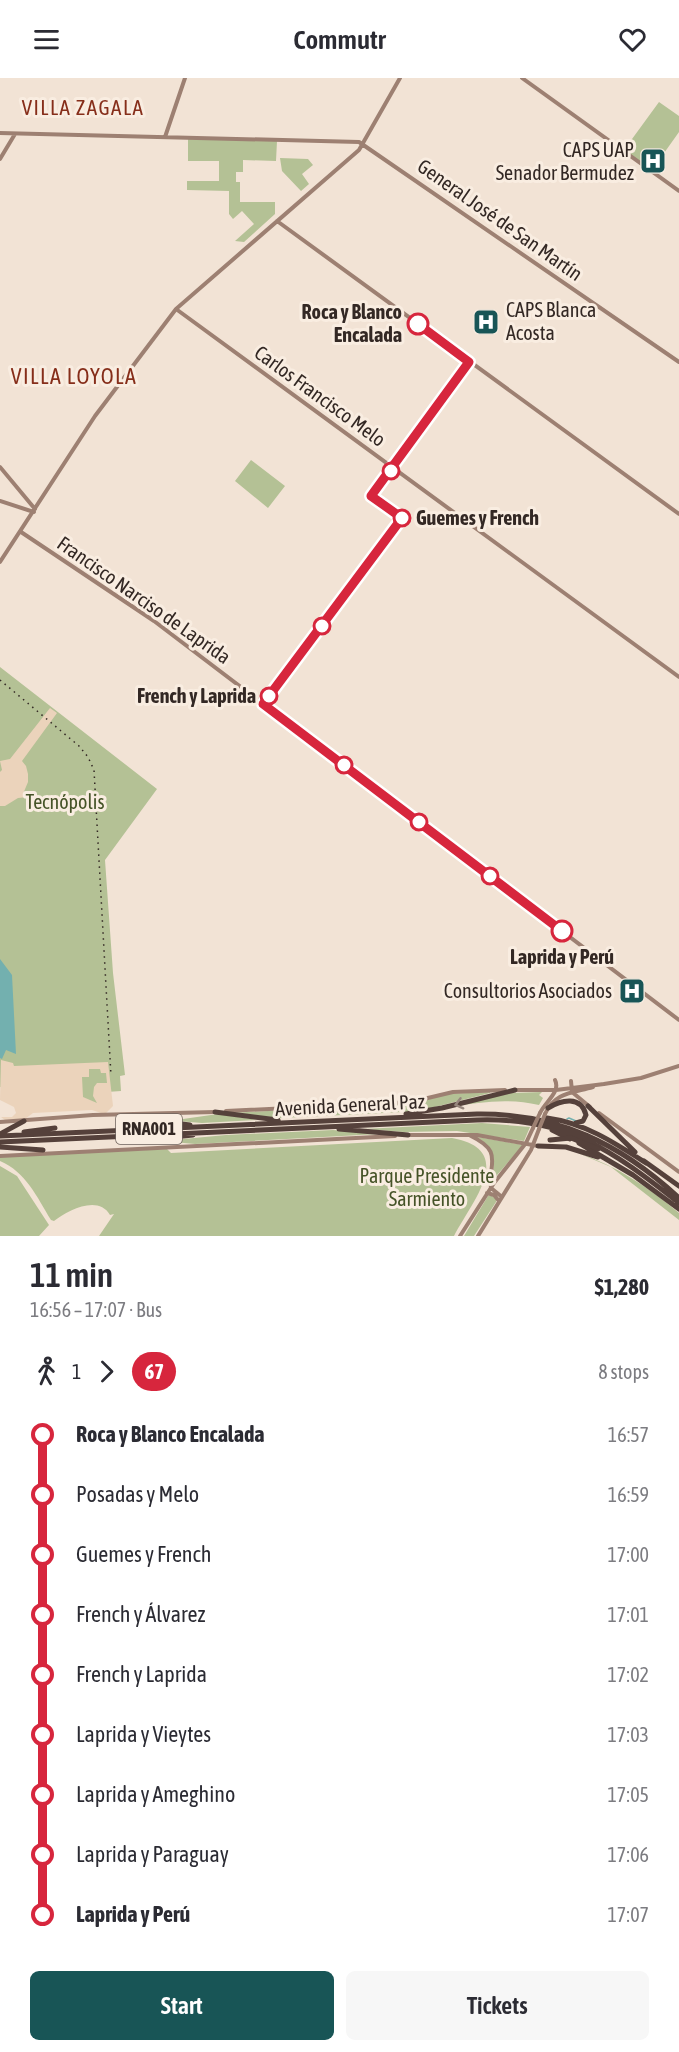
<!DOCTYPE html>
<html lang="en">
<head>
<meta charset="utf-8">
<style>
	:root { --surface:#fff; --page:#f7f7f7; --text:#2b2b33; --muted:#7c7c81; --accent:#185556 }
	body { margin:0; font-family:"Asap Condensed",sans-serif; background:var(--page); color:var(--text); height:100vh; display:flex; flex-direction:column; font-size:22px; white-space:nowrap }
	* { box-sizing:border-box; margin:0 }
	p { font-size:20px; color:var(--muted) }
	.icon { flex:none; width:33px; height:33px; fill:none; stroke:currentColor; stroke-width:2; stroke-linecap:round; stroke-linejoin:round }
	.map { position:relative; height:1158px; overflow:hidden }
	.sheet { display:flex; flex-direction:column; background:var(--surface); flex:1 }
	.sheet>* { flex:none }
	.badge { padding:0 12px; border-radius:20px; font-size:21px; line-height:39px }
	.map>.badge { position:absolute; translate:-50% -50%; box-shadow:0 0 0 3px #fff }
	.legs { display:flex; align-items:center; gap:9px; height:66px; padding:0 30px; font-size:20px }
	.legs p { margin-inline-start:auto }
	.overview { display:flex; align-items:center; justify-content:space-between; height:102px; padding:0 30px }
	h1 { font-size:33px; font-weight:600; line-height:45px }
	.button { display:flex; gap:12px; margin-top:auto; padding:12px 30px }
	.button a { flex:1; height:69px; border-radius:9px; background:var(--accent); color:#fff; font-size:24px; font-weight:600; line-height:69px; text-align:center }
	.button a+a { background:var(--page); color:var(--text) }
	ul { padding:0 30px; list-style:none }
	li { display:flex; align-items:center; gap:21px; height:60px; font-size:22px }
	li i { display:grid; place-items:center; width:9px; height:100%; margin:0 8px; background:currentColor }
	li i::after { content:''; width:15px; height:15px; margin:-8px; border:4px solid; border-radius:50%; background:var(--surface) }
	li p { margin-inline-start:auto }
	li:first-child i { background:linear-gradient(#0000 50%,currentColor 0) }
	li:last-child i { background:linear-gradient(currentColor 50%,#0000 0) }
	header { display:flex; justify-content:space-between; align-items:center; height:78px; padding:0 30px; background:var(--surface); font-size:27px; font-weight:600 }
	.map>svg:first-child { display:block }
	.green { fill:#b4c195 }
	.plaza { fill:#ebd3bb; fill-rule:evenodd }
	.water { fill:#73b0af }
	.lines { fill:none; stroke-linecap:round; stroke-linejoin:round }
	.stream { stroke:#73b0af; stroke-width:1.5 }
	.secondary { stroke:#9d8072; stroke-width:4 }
	.highway { stroke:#55413b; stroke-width:5 }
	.rail { stroke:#332824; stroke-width:1.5; stroke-dasharray:1.5 4.5; stroke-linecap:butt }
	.secondary-bridge { stroke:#9d8072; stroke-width:4 }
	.highway-bridge { stroke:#55413b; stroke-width:5 }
	.oneway { stroke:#97867d }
	.line-1-casing { stroke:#fff; stroke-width:14 }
	.line-1 { stroke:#d7263d; stroke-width:9 }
	.stop-1-dot { fill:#fff; stroke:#d7263d; stroke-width:3 }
	.labels { text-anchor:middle; stroke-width:6; stroke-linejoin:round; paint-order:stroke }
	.shield { fill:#f9ede1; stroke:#6e635d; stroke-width:1.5 }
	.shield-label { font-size:18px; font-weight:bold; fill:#332824 }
	.poi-label { font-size:20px; fill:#332824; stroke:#f9ede1; text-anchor:end }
	.street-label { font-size:20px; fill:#332824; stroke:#f9ede1 }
	.stop-label { font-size:20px; font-weight:bold; fill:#332824; stroke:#f9ede1; text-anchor:end }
	.park-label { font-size:20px; fill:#455327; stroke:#f9ede1 }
	.neighbourhood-label { font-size:21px; letter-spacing:1.5px; fill:#862e1a; stroke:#f9ede1 }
	.quarter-label { font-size:22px; letter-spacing:1.5px; fill:#862e1a; stroke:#f9ede1 }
</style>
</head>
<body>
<header><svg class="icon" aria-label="menu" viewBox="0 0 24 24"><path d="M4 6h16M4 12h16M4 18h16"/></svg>Commutr<svg class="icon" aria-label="heart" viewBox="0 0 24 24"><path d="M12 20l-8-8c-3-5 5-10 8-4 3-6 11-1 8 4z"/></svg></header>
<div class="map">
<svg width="679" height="1158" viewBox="0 0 679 1158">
	<rect width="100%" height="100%" fill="#f2e3d5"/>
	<path class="green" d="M659 24 679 38V54L652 92 624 72Z
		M188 61 277 63 276 83 243 82V94H236V104H240V124H275V136L244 164 235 163 254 146 242 133 233 141 229 136V113L187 112V103H219V83H188Z
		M280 80 308 81 313 87 302 96 309 106 301 113 282 93Z
		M251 382 285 408 268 430 235 403Z
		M0 589 157 711 105 782 113 895 125 997 120 998 121 1013 107 1014 102 1027 0 1009Z
		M490 1014V1015L419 1033 384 1035 281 1040 230 1035 416 1025 448 1016Z
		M542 1014 539 1017 543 1020 539 1027C509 1020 481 1024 451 1029L511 1015Z
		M218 1036 258 1042 202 1045 154 1041 176 1042Z
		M482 1045 530 1049 524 1063 457 1053 404 1054 363 1051Z
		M333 1052 379 1056 195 1066 162 1063 226 1057Z
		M477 1059H478L523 1067 492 1103C495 1085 495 1070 477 1059Z
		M452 1060C519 1072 470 1126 454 1158H99L114 1136 110 1137C98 1116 67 1133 54 1143L51 1142C37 1119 26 1094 0 1083V1079L167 1071 171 1075Z
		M578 1075C617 1088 648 1109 679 1135V1142L611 1089Z
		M0 1088 17 1098 49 1147 39 1158H0Z
		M488 1118H492L496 1121V1124L474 1158H464Z"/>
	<path class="plaza" d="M50 630 57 635 22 683 26 688 28 696V704L23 716 28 719 18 720 5 728H0V694L2 692 0 683 10 681Z
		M1 982 13 985 14 988 108 984 113 1028 106 1035H101L92 1032 33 1035 25 1041 5 1042 1 1039H12L16 1035 14 1029 0 1022ZM89 991H100L101 995H106L107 1005H97L94 1009 93 1018 97 1025 83 1019 82 999H89Z"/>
	<path class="water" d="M0 881 12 897 16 976 6 972 2 981 0 980Z"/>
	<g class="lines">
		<path class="stream" d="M567 1041 569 1040 576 1043"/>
		<path class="secondary" d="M522 0 679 113
			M0 55 359 64 679 284
			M165 59 185 0
			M0 81 15 56
			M277 143 679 436
			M176 231 679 599
			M0 389 35 431
			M0 423 34 434
			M21 454 154 543 679 942
			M0 484 95 338 176 231 359 72 400 0
			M571 1003 572 1014
			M604 1006 641 1000 679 988
			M515 1012H556L604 1006
			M572 1014 590 1029
			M226 1033 411 1024 453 1014 505 1012
			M540 1035C545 1024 561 1014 555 1002
			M599 1035 679 1094
			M545 1036C555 1014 572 1015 593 1009
			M0 1044 93 1037 215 1034
			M408 1057H477L538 1068
			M471 1058C504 1074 488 1085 491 1110L502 1119
			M0 1078 395 1058
			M487 1115 494 1117 499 1123
			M460 1158 494 1105 526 1065 533 1050
			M478 1158 531 1072 539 1051"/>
		<path class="highway" d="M588 1028 635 1074
			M548 1030C561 1022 581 1017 586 1037L583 1043 576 1045
			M215 1034 278 1042
			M406 1036 442 1030 515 1012
			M547 1040C585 1045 615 1065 646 1085
			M141 1041 190 1047
			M339 1051 408 1057
			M552 1052 570 1061
			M24 1054 55 1050
			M0 1056 24 1043
			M0 1058 477 1036C558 1035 621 1066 679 1120
			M145 1062 193 1057
			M0 1064 477 1042C566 1039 612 1072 679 1125
			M579 1065 633 1097 679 1131
			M538 1068 566 1069 598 1079
			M0 1069 43 1072
			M644 1083 679 1108"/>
		<path class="rail" d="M0 602 79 668 88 679 94 692 111 998"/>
		<path class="secondary-bridge" d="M533 1050 540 1035
			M539 1051 545 1036"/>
		<path class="highway-bridge" d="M550 1062 571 1060 598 1071"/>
	</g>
	<defs><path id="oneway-chevron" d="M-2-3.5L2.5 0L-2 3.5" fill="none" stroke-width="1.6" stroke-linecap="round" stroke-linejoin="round" transform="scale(1.5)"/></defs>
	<use class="oneway" href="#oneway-chevron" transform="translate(459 1026) rotate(165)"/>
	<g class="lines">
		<g class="line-1-casing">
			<path id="line-1" d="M418 246 469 284 371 418 402 440 263 626 562 853"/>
		</g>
		<use href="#line-1" class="line-1"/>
	</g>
	<defs>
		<g id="hospital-square" transform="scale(1.35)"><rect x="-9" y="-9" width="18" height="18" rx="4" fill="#185556" stroke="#f9ede1"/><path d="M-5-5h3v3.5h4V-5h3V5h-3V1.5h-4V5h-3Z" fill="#fff"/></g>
	</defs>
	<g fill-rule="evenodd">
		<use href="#hospital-square" x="653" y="83"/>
		<use href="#hospital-square" x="486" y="244"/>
		<use href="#hospital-square" x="632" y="913"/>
	</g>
	<g class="stop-1-dot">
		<circle cx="418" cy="246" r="10"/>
		<circle cx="391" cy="393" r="8"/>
		<circle cx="402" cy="440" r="8"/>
		<circle cx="322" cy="548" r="8"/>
		<circle cx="269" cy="618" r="8"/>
		<circle cx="344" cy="687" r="8"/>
		<circle cx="419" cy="744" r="8"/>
		<circle cx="490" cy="798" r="8"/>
		<circle cx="562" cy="853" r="10"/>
	</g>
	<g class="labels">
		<rect class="shield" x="116" y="1036" width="66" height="30" rx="4.5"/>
		<g class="shield-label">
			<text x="149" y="1057">RNA001</text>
		</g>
		<g class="poi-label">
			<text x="634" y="79">CAPS UAP<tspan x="634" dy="23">Senador Bermudez</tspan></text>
			<text x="506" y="239" text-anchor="start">CAPS Blanca<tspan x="506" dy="23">Acosta</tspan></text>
			<text x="612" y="920">Consultorios Asociados</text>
		</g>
		<g class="street-label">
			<text transform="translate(500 142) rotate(35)" y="7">General José de San Martín</text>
			<text transform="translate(320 318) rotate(36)" y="7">Carlos Francisco Melo</text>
			<text transform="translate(144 522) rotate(35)" y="7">Francisco Narciso de Laprida</text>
			<text transform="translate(350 1027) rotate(-3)" y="7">Avenida General Paz</text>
		</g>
		<g class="stop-label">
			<text x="402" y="241">Roca y Blanco<tspan x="402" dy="23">Encalada</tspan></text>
			<text x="416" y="447" text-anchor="start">Guemes y French</text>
			<text x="256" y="625">French y Laprida</text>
			<text x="562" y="886" text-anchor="middle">Laprida y Perú</text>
		</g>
		<g class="park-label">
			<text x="65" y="731">Tecnópolis</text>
			<text x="427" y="1105">Parque Presidente<tspan x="427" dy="23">Sarmiento</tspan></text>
		</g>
		<g class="neighbourhood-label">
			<text x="83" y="37">VILLA ZAGALA</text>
		</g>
		<g class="quarter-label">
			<text x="74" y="306">VILLA LOYOLA</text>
		</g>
	</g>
</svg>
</div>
<section class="sheet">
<div class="overview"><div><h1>11 min</h1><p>16:56 – 17:07 · Bus</p></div><b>$1,280</b></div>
<div class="legs"><svg class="icon" aria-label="walk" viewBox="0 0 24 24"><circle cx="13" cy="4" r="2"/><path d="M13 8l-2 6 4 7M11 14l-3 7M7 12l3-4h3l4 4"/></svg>1<svg class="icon" aria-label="forward" viewBox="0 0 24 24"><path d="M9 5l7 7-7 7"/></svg><b class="badge" style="background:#d7263d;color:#fff">67</b><p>8 stops</p></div>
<ul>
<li><i style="color:#d7263d"></i><b>Roca y Blanco Encalada</b><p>16:57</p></li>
<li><i style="color:#d7263d"></i><span>Posadas y Melo</span><p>16:59</p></li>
<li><i style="color:#d7263d"></i><span>Guemes y French</span><p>17:00</p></li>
<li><i style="color:#d7263d"></i><span>French y Álvarez</span><p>17:01</p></li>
<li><i style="color:#d7263d"></i><span>French y Laprida</span><p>17:02</p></li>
<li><i style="color:#d7263d"></i><span>Laprida y Vieytes</span><p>17:03</p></li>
<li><i style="color:#d7263d"></i><span>Laprida y Ameghino</span><p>17:05</p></li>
<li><i style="color:#d7263d"></i><span>Laprida y Paraguay</span><p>17:06</p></li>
<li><i style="color:#d7263d"></i><b>Laprida y Perú</b><p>17:07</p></li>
</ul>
<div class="button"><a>Start</a><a>Tickets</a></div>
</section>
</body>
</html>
